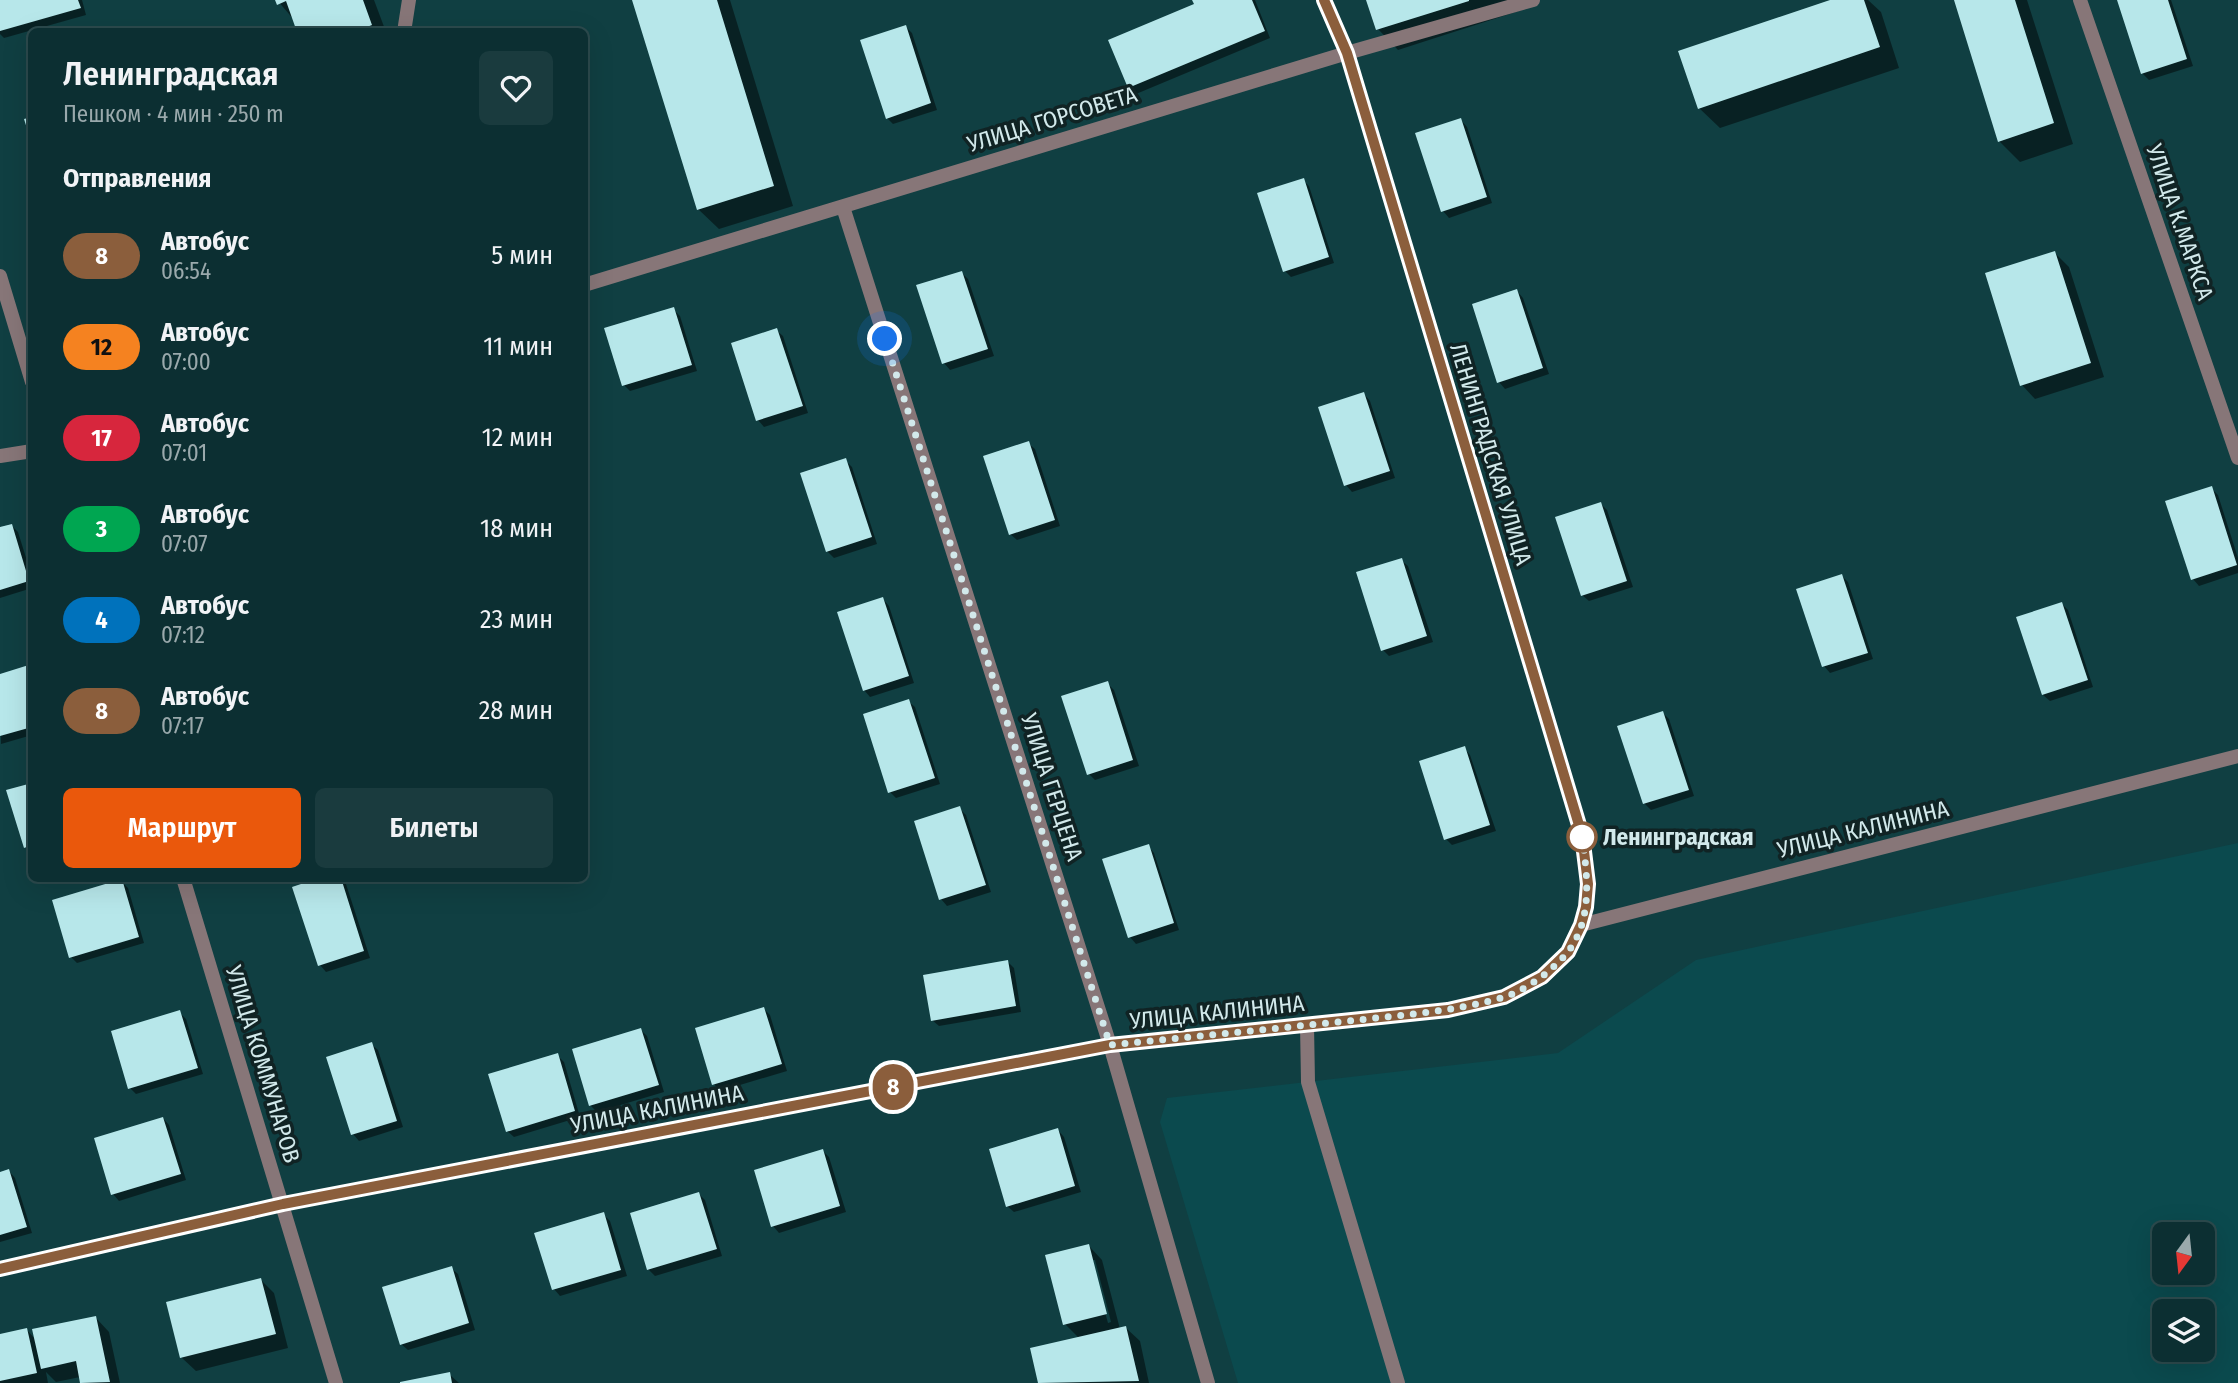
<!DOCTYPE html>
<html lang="ru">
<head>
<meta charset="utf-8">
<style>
	:root { --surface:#0c2f32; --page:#1a3b3e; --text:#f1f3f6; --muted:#9aa9ac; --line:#2c4a4d; --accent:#ea580c }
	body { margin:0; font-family:"Fira Sans Condensed",sans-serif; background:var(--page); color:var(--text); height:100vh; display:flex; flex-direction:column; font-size:26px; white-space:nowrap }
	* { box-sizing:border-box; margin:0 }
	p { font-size:23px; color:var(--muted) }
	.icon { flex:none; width:38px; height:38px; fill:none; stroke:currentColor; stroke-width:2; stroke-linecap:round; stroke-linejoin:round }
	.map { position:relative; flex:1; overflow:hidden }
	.panel { position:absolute; left:28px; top:28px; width:560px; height:854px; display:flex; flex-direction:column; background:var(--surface); border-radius:10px; box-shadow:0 7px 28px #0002,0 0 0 2px var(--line) }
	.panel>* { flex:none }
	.badge { padding:0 14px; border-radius:23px; font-size:24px; line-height:46px }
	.needle { width:46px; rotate:195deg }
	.controls { position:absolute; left:2152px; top:1222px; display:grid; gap:14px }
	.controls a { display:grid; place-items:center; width:63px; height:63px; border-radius:10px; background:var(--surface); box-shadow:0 7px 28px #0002,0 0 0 2px var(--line); font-size:35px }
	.you { position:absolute; width:35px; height:35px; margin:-18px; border:5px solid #fff; border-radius:50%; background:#1a73e8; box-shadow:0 0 0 10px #1a73e833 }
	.map>.badge { position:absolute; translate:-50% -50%; box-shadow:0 0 0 4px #fff }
	h2 { padding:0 35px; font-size:26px; line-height:63px }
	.round { display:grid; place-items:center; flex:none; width:74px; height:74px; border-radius:10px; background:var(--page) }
	.headline { display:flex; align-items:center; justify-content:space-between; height:119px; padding:0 35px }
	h1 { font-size:33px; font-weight:600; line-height:52px }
	.cta { display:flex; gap:14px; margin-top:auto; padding:14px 35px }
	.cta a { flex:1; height:80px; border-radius:10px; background:var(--accent); color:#fff; font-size:28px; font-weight:600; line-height:80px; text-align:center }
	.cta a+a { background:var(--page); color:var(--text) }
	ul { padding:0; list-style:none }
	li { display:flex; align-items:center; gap:21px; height:91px; padding:0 35px }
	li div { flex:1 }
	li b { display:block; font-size:26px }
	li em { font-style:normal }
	li .badge { min-width:77px; font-weight:700; text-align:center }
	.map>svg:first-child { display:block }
	.built { fill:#0b4a4e; fill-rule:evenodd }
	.shadow { fill:#0007; fill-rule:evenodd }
	.building { fill:#b7e7ea }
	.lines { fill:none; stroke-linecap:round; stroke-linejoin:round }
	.service { stroke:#877678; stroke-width:14 }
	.minor { stroke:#877678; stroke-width:14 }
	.tertiary { stroke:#877678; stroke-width:14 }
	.line-casing { stroke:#fff; stroke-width:16 }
	.line { stroke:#8b5e3c; stroke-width:10 }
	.walk { stroke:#d2e9eb; stroke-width:7; stroke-dasharray:0 12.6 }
	.stop-dot { fill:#fff; stroke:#8b5e3c; stroke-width:3.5 }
	.labels { text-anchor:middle; stroke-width:7; stroke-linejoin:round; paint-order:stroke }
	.street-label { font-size:23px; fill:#d2e9eb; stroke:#102324 }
	.stop-label { font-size:23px; font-weight:bold; fill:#d2e9eb; stroke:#102324; text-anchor:start }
</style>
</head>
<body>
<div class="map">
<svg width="2238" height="1383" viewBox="0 0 2238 1383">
	<rect width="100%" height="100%" fill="#103f42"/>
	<path class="built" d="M2238 843V1383H1238L1160 1122 1167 1098 1558 1053 1696 960ZM2165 1234H2203V1272H2165ZM2165 1311H2203V1349H2165Z"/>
	<path class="shadow" d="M0 0H82L86 15 4 38 0 34Z
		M277 0H374L386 32H298L295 21Z
		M634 0H730L793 206 719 229 698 209Z
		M1194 0H1255L1270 38 1136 94 1129 87 1196 5Z
		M1368 0H1522L1525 9 1398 50 1378 29Z
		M1835 0H1868L1881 12 1899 68 1720 128 1699 108Z
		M1956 0H2027L2073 144 2020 162 1999 141Z
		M2119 0H2171L2193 66 2149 80 2142 73Z
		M905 26 912 33 937 110 893 124 887 118Z
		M1461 120 1467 127 1492 203 1449 218 1443 211Z
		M1303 180 1309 186 1334 263 1291 277 1285 271Z
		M2055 253 2069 267 2104 377 2035 399 2022 385Z
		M962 273 968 279 994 356 950 370 944 363Z
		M1517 291 1523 298 1549 374 1505 389 1499 382Z
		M673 309 680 316 697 371 630 391 624 385Z
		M776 330 783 336 808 413 764 427 758 420Z
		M1364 394 1370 401 1395 478 1352 492 1346 485Z
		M1028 443 1035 449 1060 526 1017 540 1010 534Z
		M845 460 852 467 877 544 834 558 827 551Z
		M2211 488 2218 495 2238 558V573L2199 586 2193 579Z
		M1601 504 1607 510 1633 587 1589 601 1582 595Z
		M12 526 18 532 32 577V588L0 598V529Z
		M1401 560 1408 566 1433 642 1389 656 1383 650Z
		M1842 576 1848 582 1873 659 1830 673 1824 666Z
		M883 599 889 606 914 683 870 697 864 690Z
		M2062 604 2068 610 2093 687 2050 701 2043 695Z
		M32 666V735L1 744 0 676Z
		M1107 683 1114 690 1139 766 1095 780 1089 774Z
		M908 701 915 707 940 784 896 798 890 792Z
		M1663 713 1669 719 1694 796 1651 810 1644 803Z
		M1464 748 1470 755 1496 831 1452 845 1446 839Z
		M959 808 966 815 991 892 947 906 941 899Z
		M1148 846 1154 853 1179 930 1136 944 1130 937Z
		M325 878H342L345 881 370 958 326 972 320 965Z
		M121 881 128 888 144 943 77 963 71 957Z
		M1007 961 1014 968 1021 1012 939 1026 932 1020Z
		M764 1009 770 1015 787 1071 720 1091 714 1084Z
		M179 1012 186 1019 203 1074 136 1094 130 1088Z
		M641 1030 647 1036 664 1092 597 1112 591 1106 574 1050Z
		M371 1044 378 1050 403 1127 359 1141 353 1134Z
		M557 1055 564 1062 580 1117 514 1137 507 1131Z
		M163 1118 169 1125 186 1180 119 1201 113 1194Z
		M1058 1130 1064 1137 1081 1192 1014 1212 1007 1206Z
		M823 1151 829 1157 846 1212 779 1233 773 1226Z
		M9 1171 15 1178 32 1233 0 1242V1174Z
		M699 1194 705 1200 722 1256 655 1276 649 1270 632 1214Z
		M603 1214 610 1221 627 1276 560 1296 554 1289Z
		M1089 1246 1102 1260 1120 1329 1126 1328 1140 1341 1149 1383H1040L1032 1349 1079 1338 1065 1324ZM1091 1260H1095L1111 1322 1108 1323Z
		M451 1268 458 1274 475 1330 408 1350 401 1344Z
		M261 1280 274 1293 288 1348 196 1371 182 1358 168 1303Z
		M96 1318 109 1332 120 1383H82L80 1377 56 1382 46 1372 48 1383H0V1335L27 1330 36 1340Z
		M449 1374 459 1383H406Z"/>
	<path class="building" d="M0 0H78L81 8 0 31Z
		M275 0H363L372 25 354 32H297L286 1 277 5Z
		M632 0H717L774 186 697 210Z
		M1192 0H1252L1265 31 1128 88 1108 40 1194 4Z
		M1366 0H1469V1L1376 30Z
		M1830 0H1864L1880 47 1698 109 1678 51Z
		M1954 0H2015L2054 123 1998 142Z
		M2117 0H2168L2187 59 2141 74Z
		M906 25 931 103 886 119 860 40Z
		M32 117V141H31L24 119Z
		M1461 118 1487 197 1441 212 1415 133Z
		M1304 178 1329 257 1283 272 1257 193Z
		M2055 251 2091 363 2020 386 1985 273Z
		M962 271 988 349 942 364 916 285Z
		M1517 289 1543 368 1497 383 1472 304Z
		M674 307 692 365 622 386 604 328Z
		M777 328 803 406 756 421 731 343Z
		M1364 392 1390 471 1344 486 1318 407Z
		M1029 441 1055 520 1009 535 983 456Z
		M846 458 872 537 826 552 800 473Z
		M2212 486 2237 565 2191 580 2165 501Z
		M1601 502 1627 581 1581 596 1555 517Z
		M12 524 29 581 0 590V527Z
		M1402 558 1427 636 1381 651 1356 572Z
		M1842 574 1868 653 1822 667 1796 589Z
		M883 597 909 676 863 691 837 612Z
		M2062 602 2088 680 2042 695 2016 617Z
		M32 664V727L0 736V674Z
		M1108 681 1133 760 1087 775 1061 696Z
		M909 699 935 778 888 793 863 714Z
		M1663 711 1689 790 1643 804 1617 726Z
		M1465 746 1490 825 1444 840 1419 761Z
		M32 783V845L24 848 6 790Z
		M960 806 986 885 939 900 914 821Z
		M1149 844 1174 923 1128 938 1102 859Z
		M319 878H341L364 951 318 966 292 887Z
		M122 879 139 937 69 958 52 900Z
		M1008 960 1016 1006 931 1021 923 975Z
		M764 1007 782 1064 712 1085 695 1028Z
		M180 1010 198 1068 128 1089 111 1031Z
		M641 1028 659 1085 589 1106 572 1049Z
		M372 1042 397 1121 351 1135 326 1057Z
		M558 1053 575 1111 506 1132 488 1074Z
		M163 1117 181 1174 111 1195 94 1138Z
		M1058 1128 1075 1186 1006 1207 989 1149Z
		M823 1149 840 1206 771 1227 754 1170Z
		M9 1169 27 1227 0 1235V1172Z
		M699 1192 717 1249 647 1270 630 1213Z
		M604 1212 621 1270 552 1290 534 1233Z
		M1089 1244 1107 1314 1063 1325 1045 1255Z
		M452 1266 469 1323 400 1345 382 1287Z
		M261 1278 276 1334 180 1358 166 1302Z
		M96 1316 110 1382 80 1383 76 1361 41 1369 32 1329Z
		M1126 1326 1139 1381 1038 1383 1030 1348Z
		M27 1328 37 1373 0 1381V1334Z
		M450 1372 452 1383H400V1382Z"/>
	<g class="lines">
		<path class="service" d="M404 32 409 0
			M1307 1025 1308 1082 1398 1383"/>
		<path class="minor" d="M2080 0 2238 458
			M843 207 1110 1045 1208 1383
			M0 276 32 382
			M584 285 1347 53 1533 0
			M0 456 32 451
			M183 878 336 1383
			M1581 925 2238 756"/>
		<path class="tertiary" d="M0 1269 283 1204 1110 1045 1448 1010 1504 997 1542 977 1568 952 1581 925 1586 907 1588 884 1582 835 1347 53 1324 0"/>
	</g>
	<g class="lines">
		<g class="line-casing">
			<path id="line" d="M0 1269 283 1204 1110 1045 1448 1010 1504 997 1542 977 1568 952 1581 925 1586 907 1588 884 1582 835 1347 53 1324 0"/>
		</g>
		<use href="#line" class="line"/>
		<path class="walk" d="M885 339 1110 1045C1190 1037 1269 1029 1349 1021 1400 1015 1452 1012 1501 998 1525 991 1551 972 1567 953 1594 919 1587 874 1582 835V837"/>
	</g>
	<circle class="stop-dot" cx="1582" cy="837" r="14"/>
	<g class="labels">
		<g class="street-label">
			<text transform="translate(1052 119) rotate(-17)" y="8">УЛИЦА ГОРСОВЕТА</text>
			<text transform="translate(2180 222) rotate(71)" y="8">УЛИЦА К.МАРКСА</text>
			<text transform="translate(1491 454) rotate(73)" y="8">ЛЕНИНГРАДСКАЯ УЛИЦА</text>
			<text transform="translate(1052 787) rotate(72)" y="8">УЛИЦА ГЕРЦЕНА</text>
			<text transform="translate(1863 829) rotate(-14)" y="8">УЛИЦА КАЛИНИНА</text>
			<text transform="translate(1217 1012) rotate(-6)" y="8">УЛИЦА КАЛИНИНА</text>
			<text transform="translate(263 1064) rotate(73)" y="8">УЛИЦА КОММУНАРОВ</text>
			<text transform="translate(657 1109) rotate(-11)" y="8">УЛИЦА КАЛИНИНА</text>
		</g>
		<g class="stop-label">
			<text x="1603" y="845">Ленинградская</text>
		</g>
	</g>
</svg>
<div class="controls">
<a><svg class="needle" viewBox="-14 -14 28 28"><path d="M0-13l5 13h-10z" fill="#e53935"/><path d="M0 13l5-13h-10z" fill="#9aa9ac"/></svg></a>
<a><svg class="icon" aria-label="layers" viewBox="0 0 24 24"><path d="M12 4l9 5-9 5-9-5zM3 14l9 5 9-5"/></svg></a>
</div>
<div class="you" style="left:885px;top:339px"></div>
<b class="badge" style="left:893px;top:1087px;background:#8b5e3c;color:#fff">8</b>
<section class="panel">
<div class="headline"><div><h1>Ленинградская</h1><p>Пешком · 4 мин · 250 m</p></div><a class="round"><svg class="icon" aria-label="heart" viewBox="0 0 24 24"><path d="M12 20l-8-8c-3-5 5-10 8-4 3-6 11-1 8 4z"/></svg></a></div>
<h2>Отправления</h2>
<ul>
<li><span class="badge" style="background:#8b5e3c;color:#fff">8</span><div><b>Автобус</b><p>06:54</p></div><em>5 мин</em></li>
<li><span class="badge" style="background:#f58220;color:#111">12</span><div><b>Автобус</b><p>07:00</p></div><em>11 мин</em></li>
<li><span class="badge" style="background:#d7263d;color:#fff">17</span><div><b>Автобус</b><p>07:01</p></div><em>12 мин</em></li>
<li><span class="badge" style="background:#00a651;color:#fff">3</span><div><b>Автобус</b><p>07:07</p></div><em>18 мин</em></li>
<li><span class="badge" style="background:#0072bc;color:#fff">4</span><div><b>Автобус</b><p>07:12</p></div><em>23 мин</em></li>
<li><span class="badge" style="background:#8b5e3c;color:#fff">8</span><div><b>Автобус</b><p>07:17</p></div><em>28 мин</em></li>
</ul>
<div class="cta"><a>Маршрут</a><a>Билеты</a></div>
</section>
</div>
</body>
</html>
